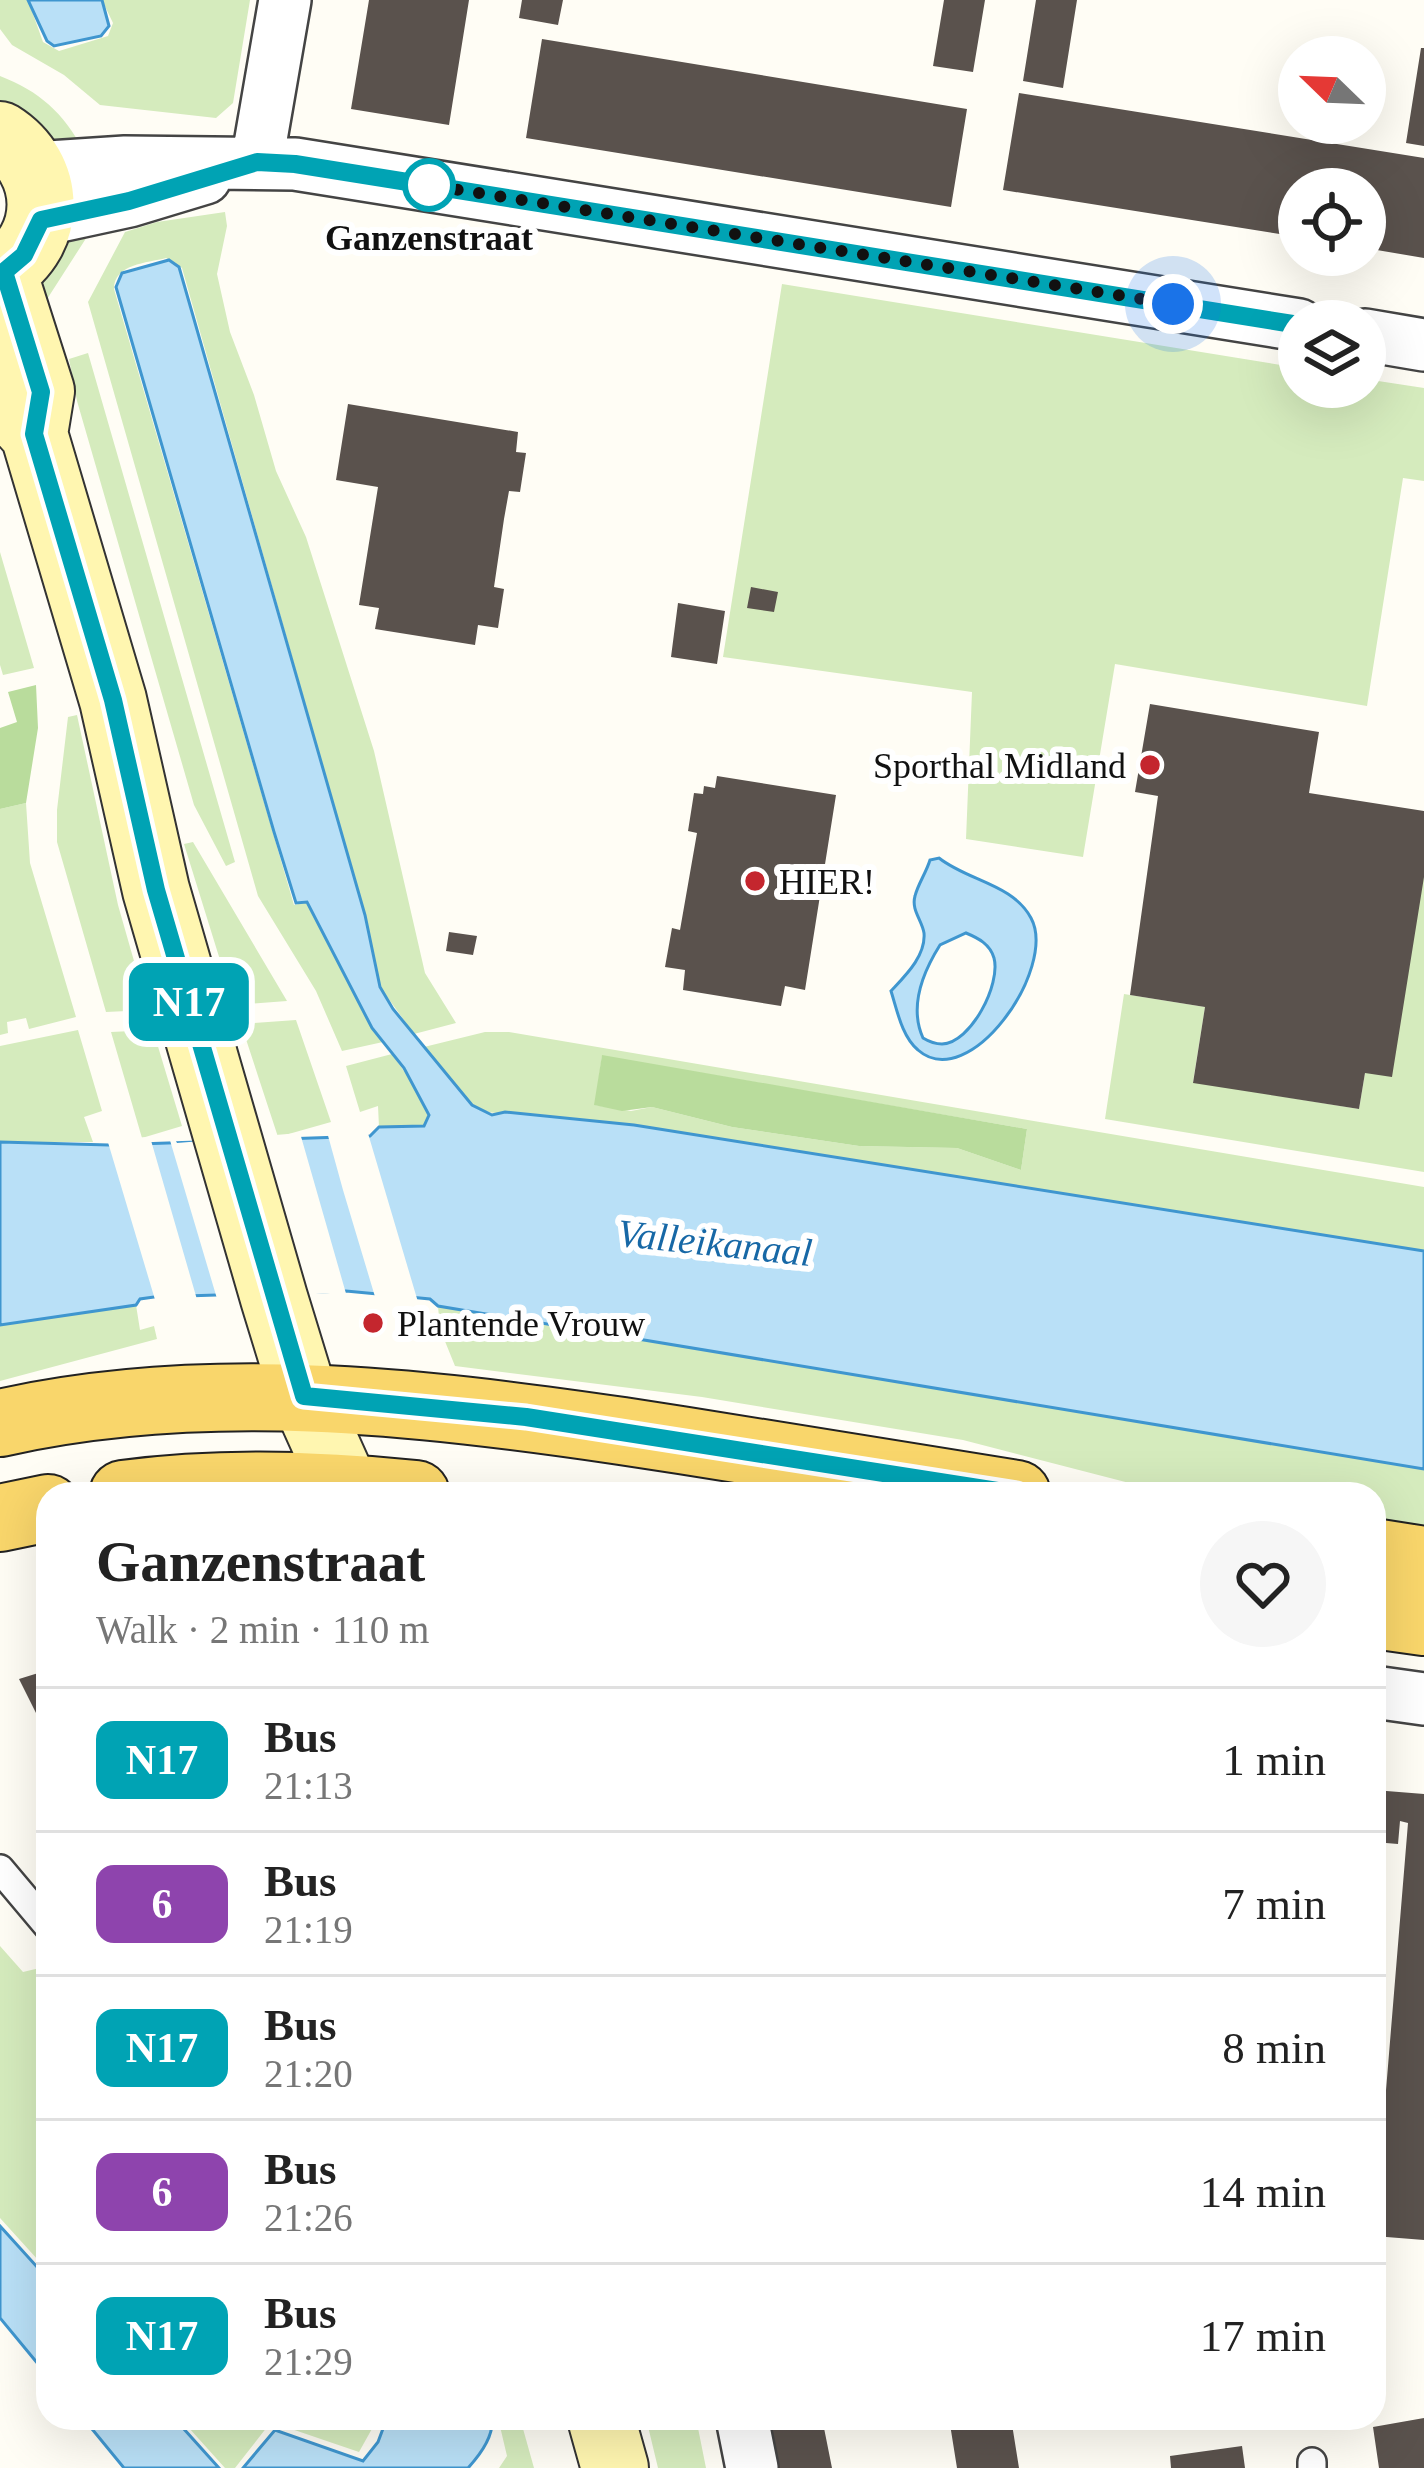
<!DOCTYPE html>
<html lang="en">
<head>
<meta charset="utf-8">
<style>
	:root { --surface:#fff; --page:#f6f6f6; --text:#222; --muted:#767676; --line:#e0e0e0 }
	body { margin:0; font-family:Georgia,serif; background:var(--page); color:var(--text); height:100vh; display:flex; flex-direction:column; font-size:45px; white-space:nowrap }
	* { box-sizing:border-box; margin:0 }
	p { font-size:39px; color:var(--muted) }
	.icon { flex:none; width:66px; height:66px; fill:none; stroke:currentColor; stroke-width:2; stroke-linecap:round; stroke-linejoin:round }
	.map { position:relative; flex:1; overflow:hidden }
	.details { position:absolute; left:36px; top:1482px; width:1350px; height:948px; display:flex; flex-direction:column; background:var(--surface); border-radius:36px; box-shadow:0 12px 48px #0002 }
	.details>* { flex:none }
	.badge { padding:0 24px; border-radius:18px; font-size:42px; line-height:78px }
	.needle { width:78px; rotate:293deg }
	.controls { position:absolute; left:1278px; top:36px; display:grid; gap:24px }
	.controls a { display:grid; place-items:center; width:108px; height:108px; border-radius:50%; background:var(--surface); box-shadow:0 12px 48px #0002; font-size:60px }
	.you { position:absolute; width:60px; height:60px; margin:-30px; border:9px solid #fff; border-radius:50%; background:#1a73e8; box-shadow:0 0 0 18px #1a73e833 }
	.map>.badge { position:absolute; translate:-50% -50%; box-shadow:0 0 0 6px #fff }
	.round { display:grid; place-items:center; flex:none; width:126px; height:126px; border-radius:63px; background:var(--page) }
	.summary { display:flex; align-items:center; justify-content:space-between; height:204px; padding:0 60px }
	h1 { font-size:57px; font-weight:700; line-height:90px }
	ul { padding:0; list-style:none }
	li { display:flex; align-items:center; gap:36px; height:144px; padding:0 60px; border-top:3px solid var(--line) }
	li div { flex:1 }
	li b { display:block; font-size:45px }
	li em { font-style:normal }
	li .badge { min-width:132px; font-weight:700; text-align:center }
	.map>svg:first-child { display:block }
	.green { fill:#d5ebbd; fill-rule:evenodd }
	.forest { fill:#b9dc9c }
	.water { fill:#b9e0f7; stroke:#3f96cf; stroke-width:3; fill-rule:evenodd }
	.pier { fill:#fffdf5 }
	.building { fill:#5a524d }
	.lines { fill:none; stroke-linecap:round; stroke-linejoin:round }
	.lane-casing { stroke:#444; stroke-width:32 }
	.street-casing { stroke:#444; stroke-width:56 }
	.secondary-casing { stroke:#333; stroke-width:70 }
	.primary-casing { stroke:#222; stroke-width:70 }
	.lane { stroke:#fff; stroke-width:27 }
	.street { stroke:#fff; stroke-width:51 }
	.secondary { stroke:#fff6b0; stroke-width:66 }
	.primary { stroke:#f9d66b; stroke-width:66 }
	.line-casing { stroke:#fff; stroke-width:27 }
	.line { stroke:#00a3b4; stroke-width:18 }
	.walk { stroke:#111; stroke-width:12; stroke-dasharray:0 21.6 }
	.stop-dot { fill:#fff; stroke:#00a3b4; stroke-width:6 }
	.poi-dot { fill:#c4262e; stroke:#fff; stroke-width:4.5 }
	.labels { text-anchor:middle; stroke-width:12; stroke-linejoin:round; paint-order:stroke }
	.stop-label { font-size:36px; font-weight:bold; fill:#111; stroke:#fff }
	.poi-label { font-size:36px; fill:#111; stroke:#fff; text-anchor:start }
	.water-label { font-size:39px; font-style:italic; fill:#1768a6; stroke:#fff }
</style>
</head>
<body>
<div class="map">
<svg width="1424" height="2468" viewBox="0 0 1424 2468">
	<rect width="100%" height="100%" fill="#fffdf5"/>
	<path class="green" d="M0 0H28L43 42 59 51 108 36 113 23 102 0H250L233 103 216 118 100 105 64 75 12 45 0 29Z
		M0 76C39 91 64 113 83 150H62L0 112Z
		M225 212 227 226 217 274 230 332 254 395 276 471 306 537 374 751 425 973 456 1023 414 1034 380 987 365 915 182 268 166 258C147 263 114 264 114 289L294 905 307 902 383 1042 342 1051 316 991 258 896 88 302 125 232 157 222Z
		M92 229 42 307 31 298 61 240Z
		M782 284 1299 368V387H1365V379L1424 388V481L1403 478 1367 706 1115 664 1083 857 966 839 972 692 723 657Z
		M88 353 235 862 226 866 194 805 77 401 69 359Z
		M0 552 34 668 3 675 0 665Z
		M77 715 118 905 148 1010 106 1012 57 842V810L68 717Z
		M26 803 30 863 76 1017 29 1029 26 1018 7 1022 8 1033 0 1035V809Z
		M193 842 287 1001 234 1005 184 844Z
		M1424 873V1172L1105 1119 1124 994 1205 1007 1193 1082 1359 1109 1365 1073Z
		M296 1020 331 1122 278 1137 241 1024Z
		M78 1030 102 1111 84 1117 93 1142H0V1046Z
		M153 1030 182 1126 142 1138 111 1032Z
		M485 1032H509L1424 1187V1251L634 1125 505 1112C469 1120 444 1072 424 1047ZM602 1056 1027 1129 1021 1170 957 1148 859 1146 732 1127 652 1107 631 1111 595 1105Z
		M392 1054 420 1094 429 1115 424 1125 379 1127 378 1106 360 1112 346 1066Z
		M136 1305 140 1330 154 1326 157 1339 0 1381V1325Z
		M438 1306 1424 1469V1536L1374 1528V1494H1172L963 1440 702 1397 455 1366 440 1329Z
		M0 1946 23 1972 48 1966V2271L0 2218Z
		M180 2418H378L359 2452 271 2422 235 2468H225Z
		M498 2418H520L534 2468H499L507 2456Z
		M646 2418H696L706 2468H658Z"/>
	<path class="forest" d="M36 685 38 728 26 803 0 809V728L17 722 8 692Z
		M602 1055 1027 1129 1021 1170 957 1148 859 1146 732 1127 652 1107 622 1111 594 1105Z"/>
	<path class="water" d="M28 0H102L109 26 101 36 54 46 47 41Z
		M169 260 179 267 365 915 380 987 393 1009 472 1105 492 1115 505 1112 634 1125 1424 1251V1469L438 1306 430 1299 346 1291 154 1297 140 1299 136 1305 0 1325V1142L109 1145 370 1136 379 1127 424 1126 429 1115 404 1068 372 1028 307 902 296 903 274 832 116 287 122 273Z
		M939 858C968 881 1013 884 1031 918 1058 968 969 1095 918 1050 902 1037 897 1010 891 991 905 976 926 956 924 933 922 920 911 910 915 896 918 884 926 873 930 860ZM966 933C978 938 990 944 994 958 1001 984 971 1043 942 1044 935 1044 928 1041 923 1038 909 1007 923 972 940 945Z
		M0 2226 48 2279V2376L0 2318Z
		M83 2418H174L219 2468H124Z
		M387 2418H492C494 2436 480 2455 468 2468H243L275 2430 363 2461 378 2442Z"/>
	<path class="pier" d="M367 1130 418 1302 376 1300 343 1190 327 1132Z
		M300 1133 347 1297 328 1293 218 1302 169 1137H174L177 1143Z
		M150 1137 198 1303H156L107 1139Z"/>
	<path class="building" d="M369 0H469L449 125 351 109Z
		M522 0H563L558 25 519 18Z
		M944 0H985L973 72 933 66Z
		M1036 0H1077L1063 88 1023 81Z
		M542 39 967 109 951 207 526 138Z
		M1421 48H1424V146L1406 143Z
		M1019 93 1424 158V258L1365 248V189H1299V237L1003 190Z
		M348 404 518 432 516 452 526 453 520 492 509 491 504 519 494 587 504 589 498 628 478 625 475 645 375 629 379 608 359 605 378 487 336 480Z
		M751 587 778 592 774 612 747 608Z
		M678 603 725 611 717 664 671 657Z
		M1150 704 1319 732 1309 793 1424 811V877L1392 1077 1365 1073 1359 1109 1193 1083 1205 1007 1130 995 1158 796 1135 792Z
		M717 776 836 795 805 990 785 986 781 1006 683 990 685 970 665 967 672 928 680 930 697 833 688 831 694 793 703 794 704 786 715 788Z
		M449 932 477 936 473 955 446 951Z
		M48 1670V1718L40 1721 19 1679Z
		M1374 1790 1424 1794V2240L1374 2236 1408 1823 1400 1821 1398 1844 1374 1842Z
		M763 2418H822L832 2468H773Z
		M949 2418H1011L1019 2468H957Z
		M1424 2418V2468H1379L1373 2427Z
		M1242 2446 1245 2468H1171L1170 2456Z"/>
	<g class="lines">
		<g class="lane-casing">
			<path id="lane" d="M0 1869 48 1926
				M1312 2462V2468"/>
		</g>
		<g class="street-casing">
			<path id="street" d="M257 162 285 0
				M34 168 125 162 295 164 1299 325
				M41 220 129 201 205 178
				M1365 335 1424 345
				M1374 1692 1424 1699
				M742 2418 752 2468"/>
		</g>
		<g class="secondary-casing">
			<path id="secondary" d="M0 135C53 168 55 240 0 273
				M3 272 41 391 34 434
				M0 389 5 402 34 434 113 700 156 890 274 1298 304 1396 348 1494
				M601 2418 615 2468"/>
		</g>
		<g class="primary-casing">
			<path id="primary" d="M0 1423C206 1377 416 1401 622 1431 754 1451 886 1472 1017 1494
				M123 1494C221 1481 318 1484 416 1494
				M0 1518 48 1508
				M1374 1552 1424 1560
				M1374 1615 1424 1622"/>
		</g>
		<use href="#lane" class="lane"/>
		<use href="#street" class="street"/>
		<use href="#secondary" class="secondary"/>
		<use href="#primary" class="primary"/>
	</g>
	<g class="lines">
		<g class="line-casing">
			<path id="line" d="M1017 1494 526 1417 304 1396 156 890 113 700 34 434 41 392 4 272 24 255 41 220 129 201 257 162 295 164 1299 325"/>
		</g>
		<use href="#line" class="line"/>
		<path class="walk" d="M429 185 422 184 1173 304"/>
	</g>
	<circle class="stop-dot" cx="429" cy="185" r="24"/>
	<g class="poi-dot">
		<circle cx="1150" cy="765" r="12"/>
		<circle cx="755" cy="881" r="12"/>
		<circle cx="373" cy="1323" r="12"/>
	</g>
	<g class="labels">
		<g class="stop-label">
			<text x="429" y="250">Ganzenstraat</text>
		</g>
		<g class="poi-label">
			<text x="1126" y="778" text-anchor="end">Sporthal Midland</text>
			<text x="779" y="894">HIER!</text>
			<text x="397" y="1336">Plantende Vrouw</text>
		</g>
		<g class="water-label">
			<text transform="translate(715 1242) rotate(6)" y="14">Valleikanaal</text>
		</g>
	</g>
</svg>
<div class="controls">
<a><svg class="needle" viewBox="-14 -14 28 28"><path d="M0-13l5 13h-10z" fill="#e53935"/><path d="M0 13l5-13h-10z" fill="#767676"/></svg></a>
<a><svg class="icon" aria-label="locate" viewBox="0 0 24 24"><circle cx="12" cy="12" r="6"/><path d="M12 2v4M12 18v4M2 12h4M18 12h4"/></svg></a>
<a><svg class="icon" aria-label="layers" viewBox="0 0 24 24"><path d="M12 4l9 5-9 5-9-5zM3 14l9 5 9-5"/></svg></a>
</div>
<div class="you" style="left:1173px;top:304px"></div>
<b class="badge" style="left:189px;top:1002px;background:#00a3b4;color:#fff">N17</b>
<section class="details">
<div class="summary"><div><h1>Ganzenstraat</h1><p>Walk · 2 min · 110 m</p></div><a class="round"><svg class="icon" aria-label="heart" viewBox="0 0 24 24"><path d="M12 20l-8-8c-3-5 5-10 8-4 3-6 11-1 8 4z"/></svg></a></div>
<ul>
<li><span class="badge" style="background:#00a3b4;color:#fff">N17</span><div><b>Bus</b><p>21:13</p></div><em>1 min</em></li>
<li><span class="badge" style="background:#8e44ad;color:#fff">6</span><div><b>Bus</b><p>21:19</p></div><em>7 min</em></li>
<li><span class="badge" style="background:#00a3b4;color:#fff">N17</span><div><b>Bus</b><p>21:20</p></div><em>8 min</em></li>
<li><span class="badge" style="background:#8e44ad;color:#fff">6</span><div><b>Bus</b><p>21:26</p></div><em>14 min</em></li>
<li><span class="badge" style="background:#00a3b4;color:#fff">N17</span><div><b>Bus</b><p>21:29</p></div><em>17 min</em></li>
</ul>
</section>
</div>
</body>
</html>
